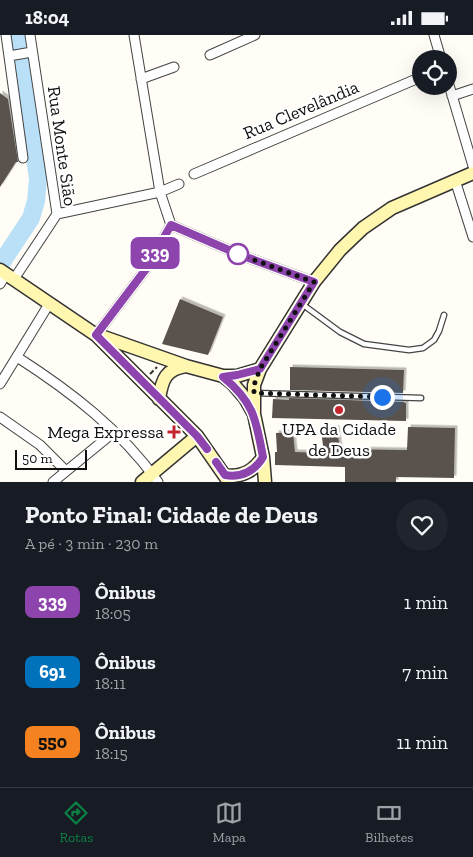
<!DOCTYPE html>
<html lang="pt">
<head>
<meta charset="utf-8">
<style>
	:root { --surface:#171b24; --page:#20242c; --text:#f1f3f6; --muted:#9ea1a6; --line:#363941; --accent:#0b8043 }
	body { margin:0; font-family:"Zilla Slab",serif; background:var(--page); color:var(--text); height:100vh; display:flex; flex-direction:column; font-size:19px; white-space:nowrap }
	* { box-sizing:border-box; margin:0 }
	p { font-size:16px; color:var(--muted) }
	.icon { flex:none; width:28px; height:28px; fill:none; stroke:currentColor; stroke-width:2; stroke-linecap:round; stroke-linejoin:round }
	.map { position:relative; height:447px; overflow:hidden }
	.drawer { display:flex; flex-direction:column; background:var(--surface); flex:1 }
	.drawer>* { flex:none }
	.badge { padding:0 10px; border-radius:8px; font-size:18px; line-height:32px }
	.controls { position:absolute; left:412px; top:15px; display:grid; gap:10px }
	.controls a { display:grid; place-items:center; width:45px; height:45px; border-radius:50%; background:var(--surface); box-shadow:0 5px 20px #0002; font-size:25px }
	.scale { position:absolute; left:15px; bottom:12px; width:72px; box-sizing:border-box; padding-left:5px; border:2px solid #111; border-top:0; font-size:14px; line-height:18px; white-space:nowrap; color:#111; -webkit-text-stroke:4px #fff; paint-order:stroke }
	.you { position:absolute; width:25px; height:25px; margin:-12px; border:4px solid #fff; border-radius:50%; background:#1a73e8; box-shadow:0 0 0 8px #1a73e833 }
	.map>.badge { position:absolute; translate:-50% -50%; box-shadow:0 0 0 2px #fff }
	.round { display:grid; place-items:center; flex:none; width:52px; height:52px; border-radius:26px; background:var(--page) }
	.head { display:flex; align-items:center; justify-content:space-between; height:85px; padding:0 25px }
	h1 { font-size:24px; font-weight:700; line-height:38px }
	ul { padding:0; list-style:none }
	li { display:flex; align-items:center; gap:15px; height:70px; padding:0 25px }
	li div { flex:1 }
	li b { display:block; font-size:19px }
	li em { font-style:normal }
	li .badge { min-width:55px; font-weight:700; text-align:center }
	.status { display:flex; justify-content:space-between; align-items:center; height:35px; padding:0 25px; background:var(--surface); direction:ltr }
	.status svg { height:14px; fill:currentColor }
	.tabs { display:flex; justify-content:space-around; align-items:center; height:70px; border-top:1px solid var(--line); background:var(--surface); font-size:14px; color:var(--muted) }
	.tabs a { display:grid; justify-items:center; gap:2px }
	.tabs .active { color:var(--accent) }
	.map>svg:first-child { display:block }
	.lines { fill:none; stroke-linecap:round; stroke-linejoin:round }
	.river { stroke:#b9e0f7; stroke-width:18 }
	.building { fill:#5a524d; filter:url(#shadow) }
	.lane-casing { stroke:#444; stroke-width:7 }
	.street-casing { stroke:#444; stroke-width:11 }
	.secondary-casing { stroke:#333; stroke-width:15 }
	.path { stroke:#333; stroke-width:2; stroke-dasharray:5 2.5; stroke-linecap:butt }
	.lane { stroke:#fff; stroke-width:4.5 }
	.street { stroke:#fff; stroke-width:9 }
	.secondary { stroke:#fff6b0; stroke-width:12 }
	.line-casing { stroke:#fff; stroke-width:11 }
	.line { stroke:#8e44ad; stroke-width:8 }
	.walk { stroke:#111; stroke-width:5; stroke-dasharray:0 9 }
	.stop-dot { fill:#fff; stroke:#8e44ad; stroke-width:2.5 }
	.poi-dot { fill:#c4262e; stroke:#fff; stroke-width:2 }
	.labels { text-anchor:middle; stroke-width:5; stroke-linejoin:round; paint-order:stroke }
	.street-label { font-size:18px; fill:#111; stroke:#fff }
	.poi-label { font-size:18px; fill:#111; stroke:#fff }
</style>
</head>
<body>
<div class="status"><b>18:04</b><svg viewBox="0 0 49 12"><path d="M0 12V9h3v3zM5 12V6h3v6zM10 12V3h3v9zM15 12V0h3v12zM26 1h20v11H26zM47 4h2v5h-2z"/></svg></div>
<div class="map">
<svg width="473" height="447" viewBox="0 0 473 447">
	<defs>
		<filter id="shadow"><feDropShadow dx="2.5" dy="-2.5" stdDeviation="0" flood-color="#0004"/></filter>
	</defs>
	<rect width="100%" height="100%" fill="#fffdf5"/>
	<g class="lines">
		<path class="river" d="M0 230 31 183 36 166 38 144 17 0"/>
	</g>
	<path class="building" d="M0 58 8 64 18 127H16L0 152Z
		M180 264 223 282 208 320 162 309Z
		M290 332 404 335 403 358 290 355Z
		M289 363 403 367 406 368V386L272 383 273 364 289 365Z
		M408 392 455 393 454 443 396 442V447H345V432L275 430V417H277L276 398 293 397 295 417 324 418 321 395 337 393 340 414 407 415Z"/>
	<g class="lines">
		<g class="lane-casing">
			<path id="lane" d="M302 269 340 297 364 309 409 315 423 313 434 305 439 296 444 280
				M255 358 421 363"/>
		</g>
		<g class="street-casing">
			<path id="street" d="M6 0 23 123
				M134 0 160 157 171 190
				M434 0 441 24
				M210 20 255 0
				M9 21 32 17
				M141 44 174 32
				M449 50 473 131
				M452 61 473 54
				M194 139 421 42
				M455 145 473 202
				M57 179 160 157 179 149
				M171 190 238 219 314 247
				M14 244 57 179 30 0
				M0 249 6 239
				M96 300 146 234 171 190
				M17 322C70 356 121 395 158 447
				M0 349 49 269
				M0 382 40 410 66 436
				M53 447 114 397"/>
		</g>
		<g class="secondary-casing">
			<path id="secondary" d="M0 235 96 300 197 401 229 447
				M98 300 186 331 223 341 233 349 245 363 254 379 263 422 265 447
				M223 341H237L260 334
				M159 364C162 344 166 334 186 331
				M254 379V350L260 334 314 247 340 215 363 193 392 173 473 138
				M225 440C241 443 254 436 263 422
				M142 447 197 401"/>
		</g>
		<path class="path" d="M150 339 157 332"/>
		<use href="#lane" class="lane"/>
		<use href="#street" class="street"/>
		<use href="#secondary" class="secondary"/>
	</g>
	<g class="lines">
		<g class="line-casing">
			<path id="line" d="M207 414 197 401 96 300 146 234 171 190 238 219 314 247 260 334 237 340 223 342C254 367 256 385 263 422 255 436 241 443 225 440L216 427"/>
		</g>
		<use href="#line" class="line"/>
		<path class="walk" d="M238 219 314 247 260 334 254 350V358L382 362"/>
	</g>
	<circle class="stop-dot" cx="238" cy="219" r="10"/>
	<g class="poi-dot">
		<circle cx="339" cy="375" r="5"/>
		<path d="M171.5 389.5h5v5h5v5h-5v5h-5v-5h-5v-5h5z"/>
	</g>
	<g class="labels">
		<g class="street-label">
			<text transform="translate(301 75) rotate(-23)" y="6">Rua Clevelândia</text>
			<text transform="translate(62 111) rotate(82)" y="6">Rua Monte Sião</text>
		</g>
		<g class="poi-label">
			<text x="339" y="400">UPA da Cidade<tspan x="339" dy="21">de Deus</tspan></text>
			<text x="164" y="403" text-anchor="end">Mega Expressa</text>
		</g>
	</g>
</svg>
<div class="controls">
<a><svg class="icon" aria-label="locate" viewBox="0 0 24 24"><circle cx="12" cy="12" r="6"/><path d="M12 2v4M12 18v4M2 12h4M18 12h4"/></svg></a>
</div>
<div class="scale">50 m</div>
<div class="you" style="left:382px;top:362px"></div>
<b class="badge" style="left:155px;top:218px;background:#8e44ad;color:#fff">339</b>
</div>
<section class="drawer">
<div class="head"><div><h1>Ponto Final: Cidade de Deus</h1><p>A pé · 3 min · 230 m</p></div><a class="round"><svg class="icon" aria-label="heart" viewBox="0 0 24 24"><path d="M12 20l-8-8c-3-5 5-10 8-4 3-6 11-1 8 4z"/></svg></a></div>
<ul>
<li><span class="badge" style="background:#8e44ad;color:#fff">339</span><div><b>Ônibus</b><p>18:05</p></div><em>1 min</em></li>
<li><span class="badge" style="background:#0072bc;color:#fff">691</span><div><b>Ônibus</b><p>18:11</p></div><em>7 min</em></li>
<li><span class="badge" style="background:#f58220;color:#111">550</span><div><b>Ônibus</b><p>18:15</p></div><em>11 min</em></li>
</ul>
</section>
<nav class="tabs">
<a class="active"><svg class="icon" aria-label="directions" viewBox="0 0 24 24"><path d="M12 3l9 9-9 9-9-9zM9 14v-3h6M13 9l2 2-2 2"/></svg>Rotas</a>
<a><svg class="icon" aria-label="map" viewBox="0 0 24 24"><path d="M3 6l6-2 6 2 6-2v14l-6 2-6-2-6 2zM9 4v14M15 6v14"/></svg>Mapa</a>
<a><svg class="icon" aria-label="tickets" viewBox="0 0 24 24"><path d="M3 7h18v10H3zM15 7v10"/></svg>Bilhetes</a>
</nav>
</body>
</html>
